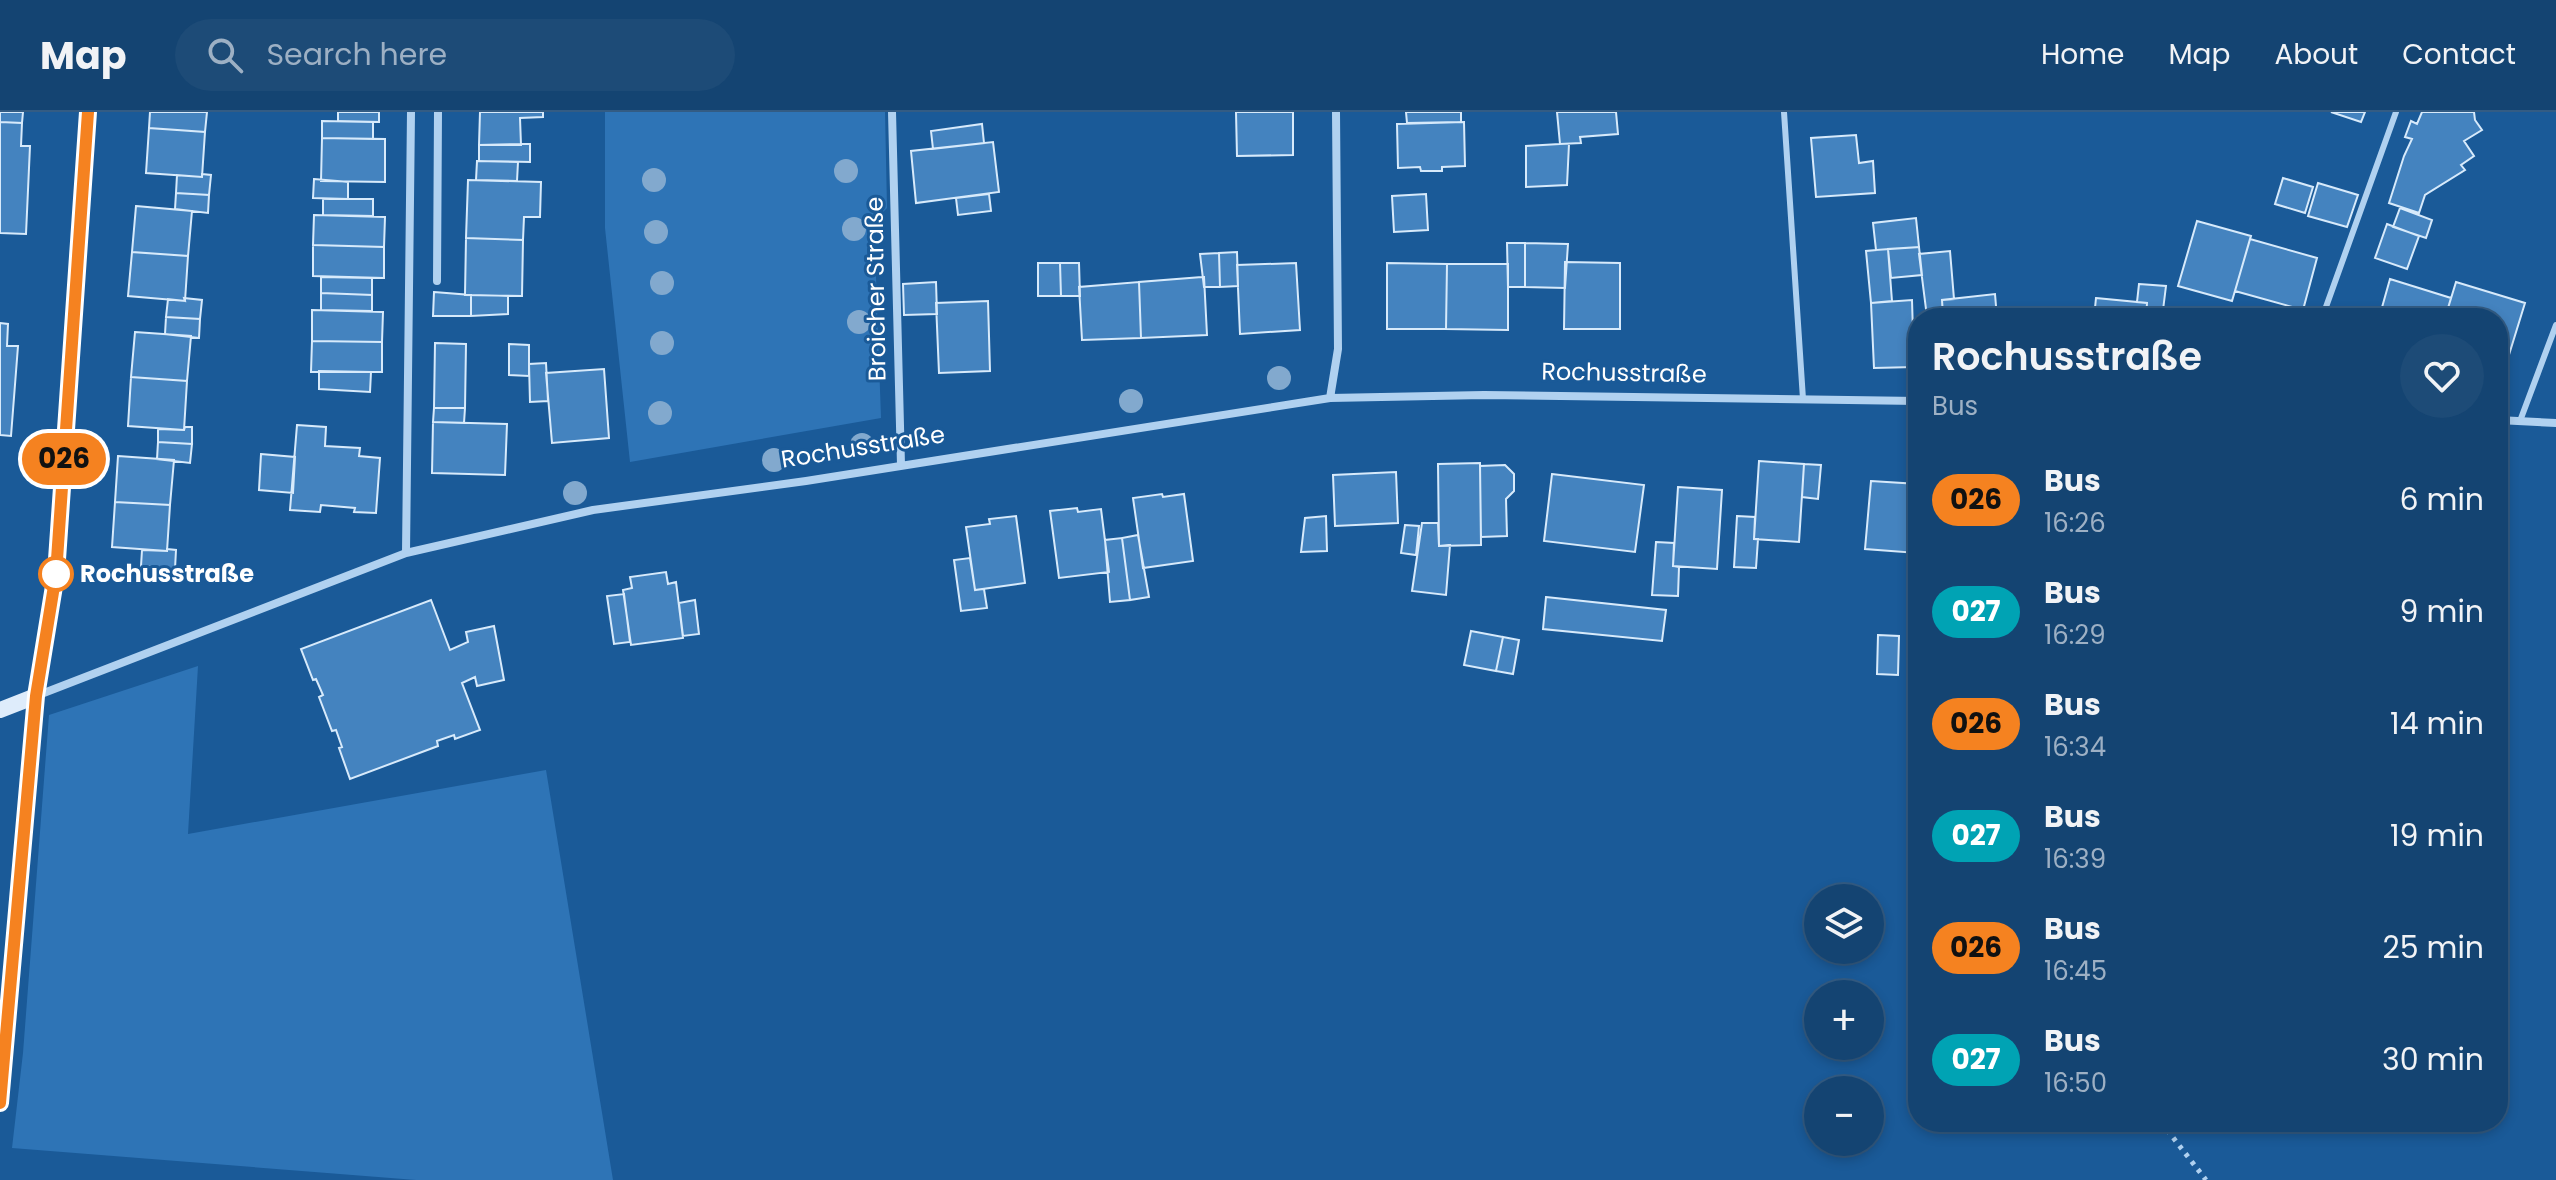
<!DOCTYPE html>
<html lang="en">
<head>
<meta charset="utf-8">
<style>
	:root { --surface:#144472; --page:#1d4b77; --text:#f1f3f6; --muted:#9db0c4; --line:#335c84 }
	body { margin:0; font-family:Poppins,sans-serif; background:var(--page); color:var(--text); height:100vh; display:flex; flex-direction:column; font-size:30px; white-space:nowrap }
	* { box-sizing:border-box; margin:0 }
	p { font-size:26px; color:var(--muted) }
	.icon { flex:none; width:44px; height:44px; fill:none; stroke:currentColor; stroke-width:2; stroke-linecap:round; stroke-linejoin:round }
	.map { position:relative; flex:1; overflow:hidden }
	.drawer { position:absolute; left:1908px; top:196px; width:600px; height:824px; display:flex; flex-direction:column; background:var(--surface); border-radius:32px; box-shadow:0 4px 12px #0003,0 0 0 2px var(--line) }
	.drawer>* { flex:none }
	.badge { padding:0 16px; border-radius:26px; font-size:28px; line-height:52px }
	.controls { position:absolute; left:1804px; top:772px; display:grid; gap:16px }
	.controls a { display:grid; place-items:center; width:80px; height:80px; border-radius:50%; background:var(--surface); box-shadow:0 4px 12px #0003,0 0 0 2px var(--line); font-size:40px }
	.map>.badge { position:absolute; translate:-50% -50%; box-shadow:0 0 0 4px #fff }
	.round { display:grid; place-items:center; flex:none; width:84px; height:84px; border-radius:42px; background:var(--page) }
	.summary { display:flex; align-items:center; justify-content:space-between; height:136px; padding:0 24px }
	h1 { font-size:38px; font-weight:600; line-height:60px }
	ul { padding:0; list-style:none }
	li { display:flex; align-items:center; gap:24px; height:112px; padding:0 24px }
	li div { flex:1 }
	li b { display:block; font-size:30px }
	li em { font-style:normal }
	li .badge { min-width:88px; font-weight:700; text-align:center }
	header { display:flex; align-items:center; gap:48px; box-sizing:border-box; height:112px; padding:0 40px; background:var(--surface); border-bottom:2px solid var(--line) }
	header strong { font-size:38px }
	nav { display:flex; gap:44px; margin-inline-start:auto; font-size:28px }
	.search { width:560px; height:72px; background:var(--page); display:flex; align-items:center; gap:20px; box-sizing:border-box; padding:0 28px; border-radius:44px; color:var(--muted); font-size:30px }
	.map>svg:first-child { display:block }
	.green { fill:#2e74b6 }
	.building { fill:#4483bf; stroke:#d7eafb; stroke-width:2 }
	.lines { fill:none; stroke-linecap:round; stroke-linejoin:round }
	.path { stroke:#b0d1f0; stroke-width:5; stroke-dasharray:4 6; stroke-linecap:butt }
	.lane { stroke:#b0d1f0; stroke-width:6 }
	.street { stroke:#b0d1f0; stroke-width:8 }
	.secondary { stroke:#deecfb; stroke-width:16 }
	.tree { fill:#82a9ce }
	.line-casing { stroke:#fff; stroke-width:18 }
	.line { stroke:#f58220; stroke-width:12 }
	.stop-dot { fill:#fff; stroke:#f58220; stroke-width:4 }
	.labels { text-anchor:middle; stroke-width:6; stroke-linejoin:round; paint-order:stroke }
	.street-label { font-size:24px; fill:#fff; stroke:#1a5a98 }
	.stop-label { font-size:24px; font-weight:bold; fill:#fff; stroke:#1a5a98; text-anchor:start }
</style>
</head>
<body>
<header>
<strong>Map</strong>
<div class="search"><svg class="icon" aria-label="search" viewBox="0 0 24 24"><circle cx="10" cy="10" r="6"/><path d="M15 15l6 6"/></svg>Search here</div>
<nav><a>Home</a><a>Map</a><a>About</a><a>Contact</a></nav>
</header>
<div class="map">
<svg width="2556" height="1068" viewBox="0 0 2556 1068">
	<rect width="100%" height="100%" fill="#1a5a98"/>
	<path class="green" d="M605 0H885L887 96 874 109 881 306 630 350 605 116Z
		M198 554 188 722 546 658 613 1068H416L12 1036 23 941 49 603Z"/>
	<path class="building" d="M0 0H23L22 11 0 10Z
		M150 0H207L205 20 149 16Z
		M338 0H379V10L338 9Z
		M480 0H543V5L520 6 521 33H479Z
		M1236 0H1293V43L1237 44Z
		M1406 0H1461V10L1407 11Z
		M1557 0H1616L1618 22 1580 25 1581 31 1560 32Z
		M2331 0H2365L2361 10Z
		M2422 0H2474L2475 8 2482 18 2464 29 2474 44 2461 53 2465 58 2425 83 2419 101 2389 91 2404 44 2412 27 2405 25 2411 9 2417 12Z
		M322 9 373 10V27L322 26Z
		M0 10 22 11 21 34H30L26 122 0 121Z
		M1464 10 1465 54 1442 55V59H1421L1420 55 1398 56 1397 12Z
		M982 12 984 31 933 37 931 19Z
		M149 16 205 20 202 65 146 61Z
		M1856 23 1859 51 1873 49 1875 81 1816 85 1811 26Z
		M322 26 385 27V70L321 69Z
		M993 30 999 80 916 91 911 39Z
		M521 32H530V50L479 49V33Z
		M1560 32H1569L1567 73 1526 75V34Z
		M477 49 518 50 517 69 476 68Z
		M202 62 211 63 209 83 176 81 177 63 202 65Z
		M2283 66 2313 75 2305 101 2275 92Z
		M314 67 348 70V87L313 86Z
		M468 68 541 70 540 105H524L523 128 466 126Z
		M2318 71 2358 83 2347 115 2308 104Z
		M176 81 209 83 208 101 175 97Z
		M989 82 991 99 958 103 956 86Z
		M1426 82 1428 118 1394 120 1392 84Z
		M323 87H373V104L323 103Z
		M136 94 192 99 188 144 132 140Z
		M2400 96 2432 108 2426 126 2393 115Z
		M314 103 385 105 384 135 313 133Z
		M1916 106 1919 135 1876 138 1873 111Z
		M2197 109 2251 124 2232 189 2178 174Z
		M2387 112 2419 124 2407 157 2375 146Z
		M466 126 523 128 522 184 465 183Z
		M2250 127 2317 146 2303 198 2235 179Z
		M1507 131H1525V175H1508Z
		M1525 131 1568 132 1565 176 1525 175Z
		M313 133 384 135V166L313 164Z
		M1919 135 1922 163 1891 166 1888 137Z
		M1888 137 1892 189 1871 191 1866 139Z
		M1950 139 1954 187 1942 188 1943 203 1927 205 1919 142Z
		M132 140 188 144 185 189 128 184Z
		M1237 140 1238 174 1220 175 1219 141Z
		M1219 141 1220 175H1204L1200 142Z
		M1565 150 1620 151V217H1564Z
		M1038 151H1060L1061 184H1038Z
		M1060 151H1079L1080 184H1061Z
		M1296 151 1300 218 1240 222 1237 153Z
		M1387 151 1447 152 1446 217H1387Z
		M1447 152H1508V218L1446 217Z
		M321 165 372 166V183L321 181Z
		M1202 165H1204L1207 223 1141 226 1139 170Z
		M2390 167 2451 186 2445 206H2379Z
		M936 170 937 202 904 203 903 172Z
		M1139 170 1141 226 1082 228 1079 175Z
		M2456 170 2525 191 2508 246 2498 243V206H2445Z
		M2139 172 2166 174 2162 206H2146L2147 191 2137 190Z
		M434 180 471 183V204H433Z
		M321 181 372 183V199L321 198Z
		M1995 182 1997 206H1943L1942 188Z
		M471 183 508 184V202L471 204Z
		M184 186 202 188 200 207 166 205 168 187 185 189Z
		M2096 186 2147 191 2146 206H2094Z
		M1912 188 1914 255 1874 256 1871 191Z
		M988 189 990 259 939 261 936 191Z
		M312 198 383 200 382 230 312 229Z
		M166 205 200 207 199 226 165 222Z
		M0 211 8 212 7 234H18L11 324 0 323Z
		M135 220 191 224 187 269 131 265Z
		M312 229 382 230V260H311Z
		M435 231 466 232 465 296H434Z
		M509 232 529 233V264L509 263Z
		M546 251 548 289 530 290 529 252Z
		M604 257 609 326 552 331 546 261Z
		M319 259 371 260 370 280 319 277Z
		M131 265 187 269 184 318 128 314Z
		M434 296H465L464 311 433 310Z
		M433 310 507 312 505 363 432 361Z
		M297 313 326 315 325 334 360 336 359 344 380 346 376 401 354 400 355 396 321 393 320 400 290 398Z
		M185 315H192V332L158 330V317L184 318Z
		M158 330 192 332 190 351 157 347Z
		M261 342 295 345 293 381 259 378Z
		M118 344 174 348 170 393 115 390Z
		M1759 349 1804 352 1799 430 1754 427Z
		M1480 351 1481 433 1439 434 1438 352Z
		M1804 352 1821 353 1818 387 1802 385Z
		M1505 353 1514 362V379L1506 387 1507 424 1481 425 1480 354Z
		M1396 360 1398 411 1335 414 1333 363Z
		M1552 362 1644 373 1635 440 1544 429Z
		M1871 369 1918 372 1917 441 1865 437Z
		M1678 375 1722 378 1717 457 1673 454Z
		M1162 382 1163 385 1184 382 1193 449 1143 456 1133 386Z
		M115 390 170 393 167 439 112 435Z
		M1077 396 1078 400 1101 397 1109 460 1059 466 1050 399Z
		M1016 404 1025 471 975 478 966 415 990 412 989 407Z
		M1326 404 1327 439 1301 440 1305 406Z
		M1737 404 1755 405 1754 427H1758L1756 456 1734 455Z
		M1422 411H1438L1439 434 1450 433 1446 483 1412 479Z
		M1405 413 1419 414 1416 443 1401 441Z
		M1138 423 1149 485 1130 488 1122 426Z
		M1122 426 1130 488 1110 490 1105 428Z
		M1656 430 1674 431 1673 454 1679 455 1678 484 1652 483Z
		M167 437 176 438 175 457 141 454 142 438 167 439Z
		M970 446 975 478 984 477 987 496 961 499 954 448Z
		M666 460 668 472 676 470 683 526 631 533 623 478 632 476 630 465Z
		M624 482 630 530 614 532 607 484Z
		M1546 485 1666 498 1662 529 1543 517Z
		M431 488 450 538 468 530 466 520 494 514 504 568 477 574 475 565 462 571 480 618 455 627 454 623 437 629 438 634 350 667 339 636 342 635 336 618 332 619 319 585 323 583 316 567 313 568 301 537Z
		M695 488 699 522 683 524 679 491Z
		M1471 519 1503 525 1496 559 1464 553Z
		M1878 523 1899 524 1898 563 1877 562Z
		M1503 525 1519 528 1513 562 1496 559Z"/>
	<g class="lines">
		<path class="path" d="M2161 1010 2206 1068"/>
		<path class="lane" d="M1784 0 1803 287
			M2322 206 2396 0
			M2520 309 2556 213"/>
		<path class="street" d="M892 0 901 353
			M437 169 438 0
			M1330 286 1338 237 1336 0
			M2498 308 2556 311
			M406 441 411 0
			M36 584 406 441 593 398 806 369 1330 286 1484 283 1918 289"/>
		<path class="secondary" d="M0 598 36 584
			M0 991 36 584 56 462 88 0"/>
	</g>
	<g class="tree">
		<circle cx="846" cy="59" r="12"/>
		<circle cx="654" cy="68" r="12"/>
		<circle cx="854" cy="117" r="12"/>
		<circle cx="656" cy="120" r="12"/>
		<circle cx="662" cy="171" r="12"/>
		<circle cx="859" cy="210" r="12"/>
		<circle cx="662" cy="231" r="12"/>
		<circle cx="1279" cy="266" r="12"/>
		<circle cx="1131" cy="289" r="12"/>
		<circle cx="660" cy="301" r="12"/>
		<circle cx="862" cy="333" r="12"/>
		<circle cx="774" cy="348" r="12"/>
		<circle cx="575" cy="381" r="12"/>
	</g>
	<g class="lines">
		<g class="line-casing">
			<path id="line" d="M0 991 36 584 56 462 88 0"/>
		</g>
		<use href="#line" class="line"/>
	</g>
	<circle class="stop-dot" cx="56" cy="462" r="16"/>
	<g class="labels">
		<g class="street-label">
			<text transform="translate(876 177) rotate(-91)" y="8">Broicher Straße</text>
			<text transform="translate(1624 261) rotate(1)" y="8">Rochusstraße</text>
			<text transform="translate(863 335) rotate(-9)" y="8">Rochusstraße</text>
		</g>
		<g class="stop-label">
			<text x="80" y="470">Rochusstraße</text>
		</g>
	</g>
</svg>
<div class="controls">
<a><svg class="icon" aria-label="layers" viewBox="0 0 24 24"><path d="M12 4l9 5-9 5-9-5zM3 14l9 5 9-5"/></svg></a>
<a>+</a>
<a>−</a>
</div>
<b class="badge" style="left:64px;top:347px;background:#f58220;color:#111">026</b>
<section class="drawer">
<div class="summary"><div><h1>Rochusstraße</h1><p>Bus</p></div><a class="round"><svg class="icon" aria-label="heart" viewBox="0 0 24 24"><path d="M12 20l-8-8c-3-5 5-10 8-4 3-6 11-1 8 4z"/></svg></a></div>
<ul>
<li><span class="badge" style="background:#f58220;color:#111">026</span><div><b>Bus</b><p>16:26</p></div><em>6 min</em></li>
<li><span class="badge" style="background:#00a3b4;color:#fff">027</span><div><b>Bus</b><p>16:29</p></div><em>9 min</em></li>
<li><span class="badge" style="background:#f58220;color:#111">026</span><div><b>Bus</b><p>16:34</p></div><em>14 min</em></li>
<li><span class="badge" style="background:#00a3b4;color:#fff">027</span><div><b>Bus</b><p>16:39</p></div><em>19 min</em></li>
<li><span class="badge" style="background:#f58220;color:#111">026</span><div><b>Bus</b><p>16:45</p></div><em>25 min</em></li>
<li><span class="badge" style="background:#00a3b4;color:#fff">027</span><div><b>Bus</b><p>16:50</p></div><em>30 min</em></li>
</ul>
</section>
</div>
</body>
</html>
